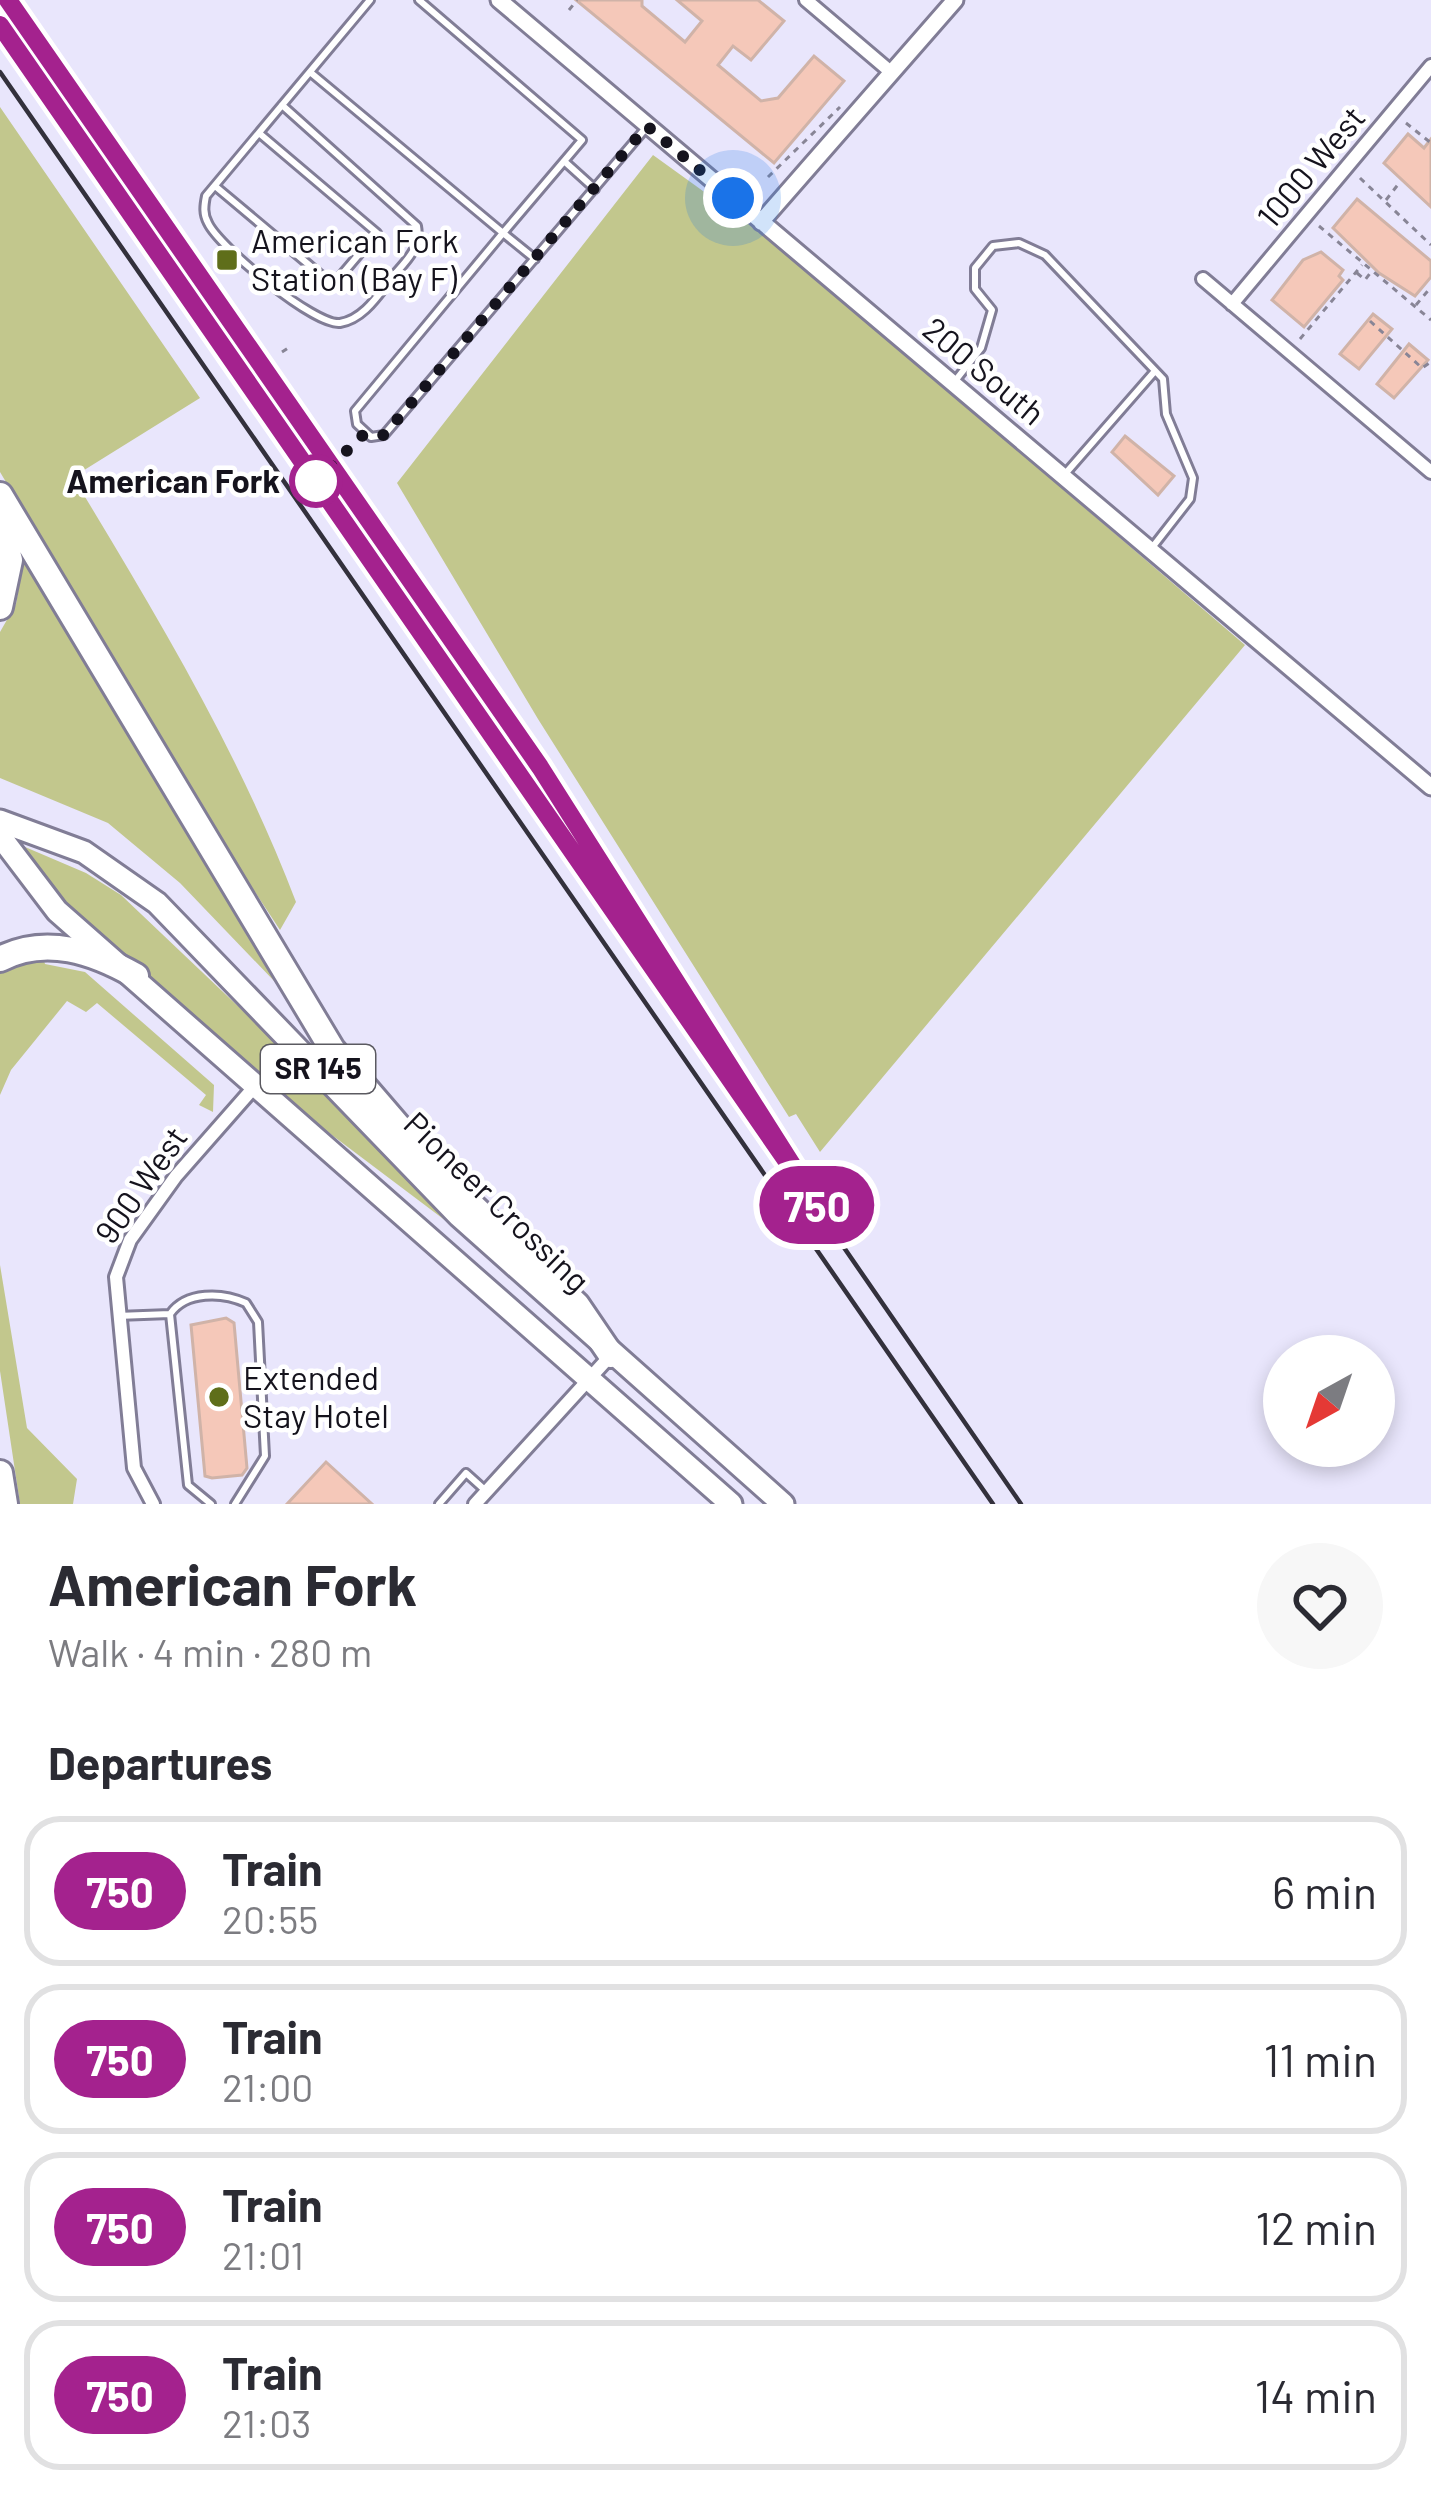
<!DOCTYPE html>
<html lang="en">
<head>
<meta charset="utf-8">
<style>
	:root { --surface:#fff; --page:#f7f7f7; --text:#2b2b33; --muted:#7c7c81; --line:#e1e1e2 }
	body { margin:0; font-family:Barlow,sans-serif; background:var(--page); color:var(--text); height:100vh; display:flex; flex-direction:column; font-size:45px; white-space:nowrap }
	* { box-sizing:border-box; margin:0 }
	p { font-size:39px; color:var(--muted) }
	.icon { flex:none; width:66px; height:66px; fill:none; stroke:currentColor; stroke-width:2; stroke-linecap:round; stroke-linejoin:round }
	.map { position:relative; height:1504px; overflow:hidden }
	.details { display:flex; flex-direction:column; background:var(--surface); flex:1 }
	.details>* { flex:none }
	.badge { padding:0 24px; border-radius:39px; font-size:42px; line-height:78px }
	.needle { width:78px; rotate:220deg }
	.fabs { position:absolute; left:1263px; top:1335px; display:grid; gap:24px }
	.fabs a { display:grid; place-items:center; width:132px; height:132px; border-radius:50%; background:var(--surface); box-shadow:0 6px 18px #0003; font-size:60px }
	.you { position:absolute; width:60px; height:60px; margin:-30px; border:9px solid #fff; border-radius:50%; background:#1a73e8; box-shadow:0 0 0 18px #1a73e833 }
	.map>.badge { position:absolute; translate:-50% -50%; box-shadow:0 0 0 6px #fff }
	h2 { padding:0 48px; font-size:45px; line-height:108px }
	.round { display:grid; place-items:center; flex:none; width:126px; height:126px; border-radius:63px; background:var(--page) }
	.head { display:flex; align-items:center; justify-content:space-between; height:204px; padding:0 48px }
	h1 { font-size:57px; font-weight:700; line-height:90px }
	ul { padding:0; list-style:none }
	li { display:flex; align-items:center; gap:36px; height:150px; margin:0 24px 18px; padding:0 24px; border:6px solid var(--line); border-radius:36px }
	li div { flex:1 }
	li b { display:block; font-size:45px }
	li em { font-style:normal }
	li .badge { min-width:132px; font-weight:700; text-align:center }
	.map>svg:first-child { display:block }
	.green { fill:#c2c78d }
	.building { fill:#f5c8b9; stroke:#d0b3a8; stroke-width:3 }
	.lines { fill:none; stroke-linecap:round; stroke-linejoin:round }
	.service-casing { stroke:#817d96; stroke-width:12 }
	.minor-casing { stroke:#817d96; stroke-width:18 }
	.tertiary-casing { stroke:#817d96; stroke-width:21 }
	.trunk-casing { stroke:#817d96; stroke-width:27 }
	.motorway-casing { stroke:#817d96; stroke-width:30 }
	.path { stroke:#888596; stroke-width:3; stroke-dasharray:6 6; stroke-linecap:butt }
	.service { stroke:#fff; stroke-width:6 }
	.minor { stroke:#fff; stroke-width:12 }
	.tertiary { stroke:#fff; stroke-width:15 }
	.trunk { stroke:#fff; stroke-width:21 }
	.motorway { stroke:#fff; stroke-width:24 }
	.rail { stroke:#33313c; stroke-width:4.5 }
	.line-casing { stroke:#fff; stroke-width:27 }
	.line { stroke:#a4228e; stroke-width:18 }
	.walk { stroke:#15131d; stroke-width:12; stroke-dasharray:0 21.6 }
	.poi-dot { fill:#5f6e1a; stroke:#fff; stroke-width:4.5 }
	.stop-dot { fill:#fff; stroke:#a4228e; stroke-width:6 }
	.labels { text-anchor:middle; stroke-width:9; stroke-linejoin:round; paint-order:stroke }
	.shield { fill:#fff; stroke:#5b5a61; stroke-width:3 }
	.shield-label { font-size:30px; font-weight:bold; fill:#15131d }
	.street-label { font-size:33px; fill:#15131d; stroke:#fff }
	.poi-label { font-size:33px; fill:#15131d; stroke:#fff; text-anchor:start }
	.stop-label { font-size:33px; font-weight:bold; fill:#15131d; stroke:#fff; text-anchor:end }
</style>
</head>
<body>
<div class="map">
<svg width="1431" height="1504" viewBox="0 0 1431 1504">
	<rect width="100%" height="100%" fill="#e9e6fc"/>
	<path class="green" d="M0 107 200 398 73 477C157 616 238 750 296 902L280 930 215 831 0 472Z
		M653 155 778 245 1245 645 820 1152 796 1114 789 1117 538 719 397 483Z
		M23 561 276 983 180 883 108 823 0 778V632L16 604Z
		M18 844 86 873 121 895 302 1067 446 1221 296 1108 60 897Z
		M43 957 45 964 85 972 214 1085 213 1112 199 1105 206 1095 97 1003 86 1012 67 1001 11 1070 0 1095V972Z
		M0 1265 27 1428 77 1479 73 1504H20L0 1371Z"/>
	<path class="building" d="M576 0H642V6L685 42 702 21 677 0H758L784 21 751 60 733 46 718 65 761 101 778 98 814 56 844 81 774 163Z
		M1408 134 1424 148 1431 139V207L1384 163Z
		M1357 199 1431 261V277L1415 296 1379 273 1333 228Z
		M1321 252 1343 270 1339 276 1343 280 1304 327 1272 300 1303 260Z
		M1373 314 1392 329 1359 369 1340 354Z
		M1409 344 1428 360 1394 398 1377 384Z
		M1125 436 1174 476 1158 495 1112 452Z
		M226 1318 234 1323 247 1468 242 1475 212 1478 205 1476 191 1325Z
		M326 1462 372 1504H287Z"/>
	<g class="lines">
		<g class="service-casing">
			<path id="service" d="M419 0 582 140 503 233 535 259
				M310 72 503 233 355 411 357 424 371 437 384 435 645 129
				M282 105 417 226C421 247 408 259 395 274 380 292 365 319 340 323 315 326 219 247 208 223 203 214 204 206 206 196L370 0
				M564 161 595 189
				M215 186 333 285 377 233 259 133
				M955 381 981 348 992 310 975 289V268L993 246 1019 243 1045 255 1163 379 1166 414 1193 478 1190 499 1151 549
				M1065 474 1155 371
				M170 1314C186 1291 222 1292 246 1303L258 1322 265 1456 235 1504
				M117 1316 170 1314 188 1485 211 1504
				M439 1504 466 1473 486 1491"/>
		</g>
		<g class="minor-casing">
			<path id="minor" d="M806 0 892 73
				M1203 279 1431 472
				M1232 304 1431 66
				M153 1504 134 1468 116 1277 130 1240 176 1176 256 1085
				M475 1504 611 1355"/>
		</g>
		<g class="tertiary-casing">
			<path id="tertiary" d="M499 0 1431 787
				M761 222 955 0"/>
		</g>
		<g class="trunk-casing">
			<path id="trunk" d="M0 821 84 852 157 903 459 1216 783 1504
				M0 836 57 911 731 1504"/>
		</g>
		<g class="motorway-casing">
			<path id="motorway" d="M0 495 332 1049 442 1177 577 1305 611 1355
				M0 522 10 560 0 607
				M0 959C46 935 94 952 136 976
				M0 1473 5 1504"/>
		</g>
		<path class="path" d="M569 10 577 0
			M1406 123 1431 143
			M768 177 840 107
			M1360 178 1431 245
			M1386 200 1400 182
			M1319 226 1431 320
			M1357 273 1365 280 1371 272
			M1416 305 1431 287
			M1370 321 1422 368 1431 362
			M1300 339 1362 265
			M282 352 288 348"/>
		<use href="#service" class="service"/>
		<use href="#minor" class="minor"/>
		<use href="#tertiary" class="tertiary"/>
		<use href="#trunk" class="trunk"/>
		<use href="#motorway" class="motorway"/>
		<path class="rail" d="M8 0 463 654 620 892
			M0 25 1021 1504
			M0 72 993 1504"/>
	</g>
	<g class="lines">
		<g class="line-casing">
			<path id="line" d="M0 25 822 1212 540 767 8 0"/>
		</g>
		<use href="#line" class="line"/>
		<path class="walk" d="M316 481 364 434 384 435 647 126 733 198"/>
	</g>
	<g class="poi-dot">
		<rect x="215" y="248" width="24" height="24" rx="6"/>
		<circle cx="219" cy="1397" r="12"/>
	</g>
	<circle class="stop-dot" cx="316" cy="481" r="24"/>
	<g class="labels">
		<rect class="shield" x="261" y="1045" width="114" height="48" rx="9"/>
		<g class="shield-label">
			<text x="318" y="1079">SR 145</text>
		</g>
		<g class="street-label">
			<text transform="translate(1311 167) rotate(-50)" y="12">1000 West</text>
			<text transform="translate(984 371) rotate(40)" y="12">200 South</text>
			<text transform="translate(141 1185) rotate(-55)" y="12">900 West</text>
			<text transform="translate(497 1202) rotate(44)" y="12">Pioneer Crossing</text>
		</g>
		<g class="poi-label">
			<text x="251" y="253">American Fork<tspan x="251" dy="38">Station (Bay F)</tspan></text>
			<text x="243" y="1390">Extended<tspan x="243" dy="38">Stay Hotel</tspan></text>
		</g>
		<g class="stop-label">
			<text x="280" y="493">American Fork</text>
		</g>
	</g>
</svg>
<div class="fabs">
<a><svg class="needle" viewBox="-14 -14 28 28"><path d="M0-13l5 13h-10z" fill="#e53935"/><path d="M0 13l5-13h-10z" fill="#7c7c81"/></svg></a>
</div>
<div class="you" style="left:733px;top:198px"></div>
<b class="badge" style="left:817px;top:1205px;background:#a4228e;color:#fff">750</b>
</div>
<section class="details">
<div class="head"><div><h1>American Fork</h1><p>Walk · 4 min · 280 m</p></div><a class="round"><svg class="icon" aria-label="heart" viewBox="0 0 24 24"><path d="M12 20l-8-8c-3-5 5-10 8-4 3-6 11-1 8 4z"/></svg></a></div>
<h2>Departures</h2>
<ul>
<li><span class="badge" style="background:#a4228e;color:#fff">750</span><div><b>Train</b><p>20:55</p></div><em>6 min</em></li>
<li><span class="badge" style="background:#a4228e;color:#fff">750</span><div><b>Train</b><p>21:00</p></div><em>11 min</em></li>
<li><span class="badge" style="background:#a4228e;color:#fff">750</span><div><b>Train</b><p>21:01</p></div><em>12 min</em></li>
<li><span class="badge" style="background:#a4228e;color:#fff">750</span><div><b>Train</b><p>21:03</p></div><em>14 min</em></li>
</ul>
</section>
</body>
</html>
